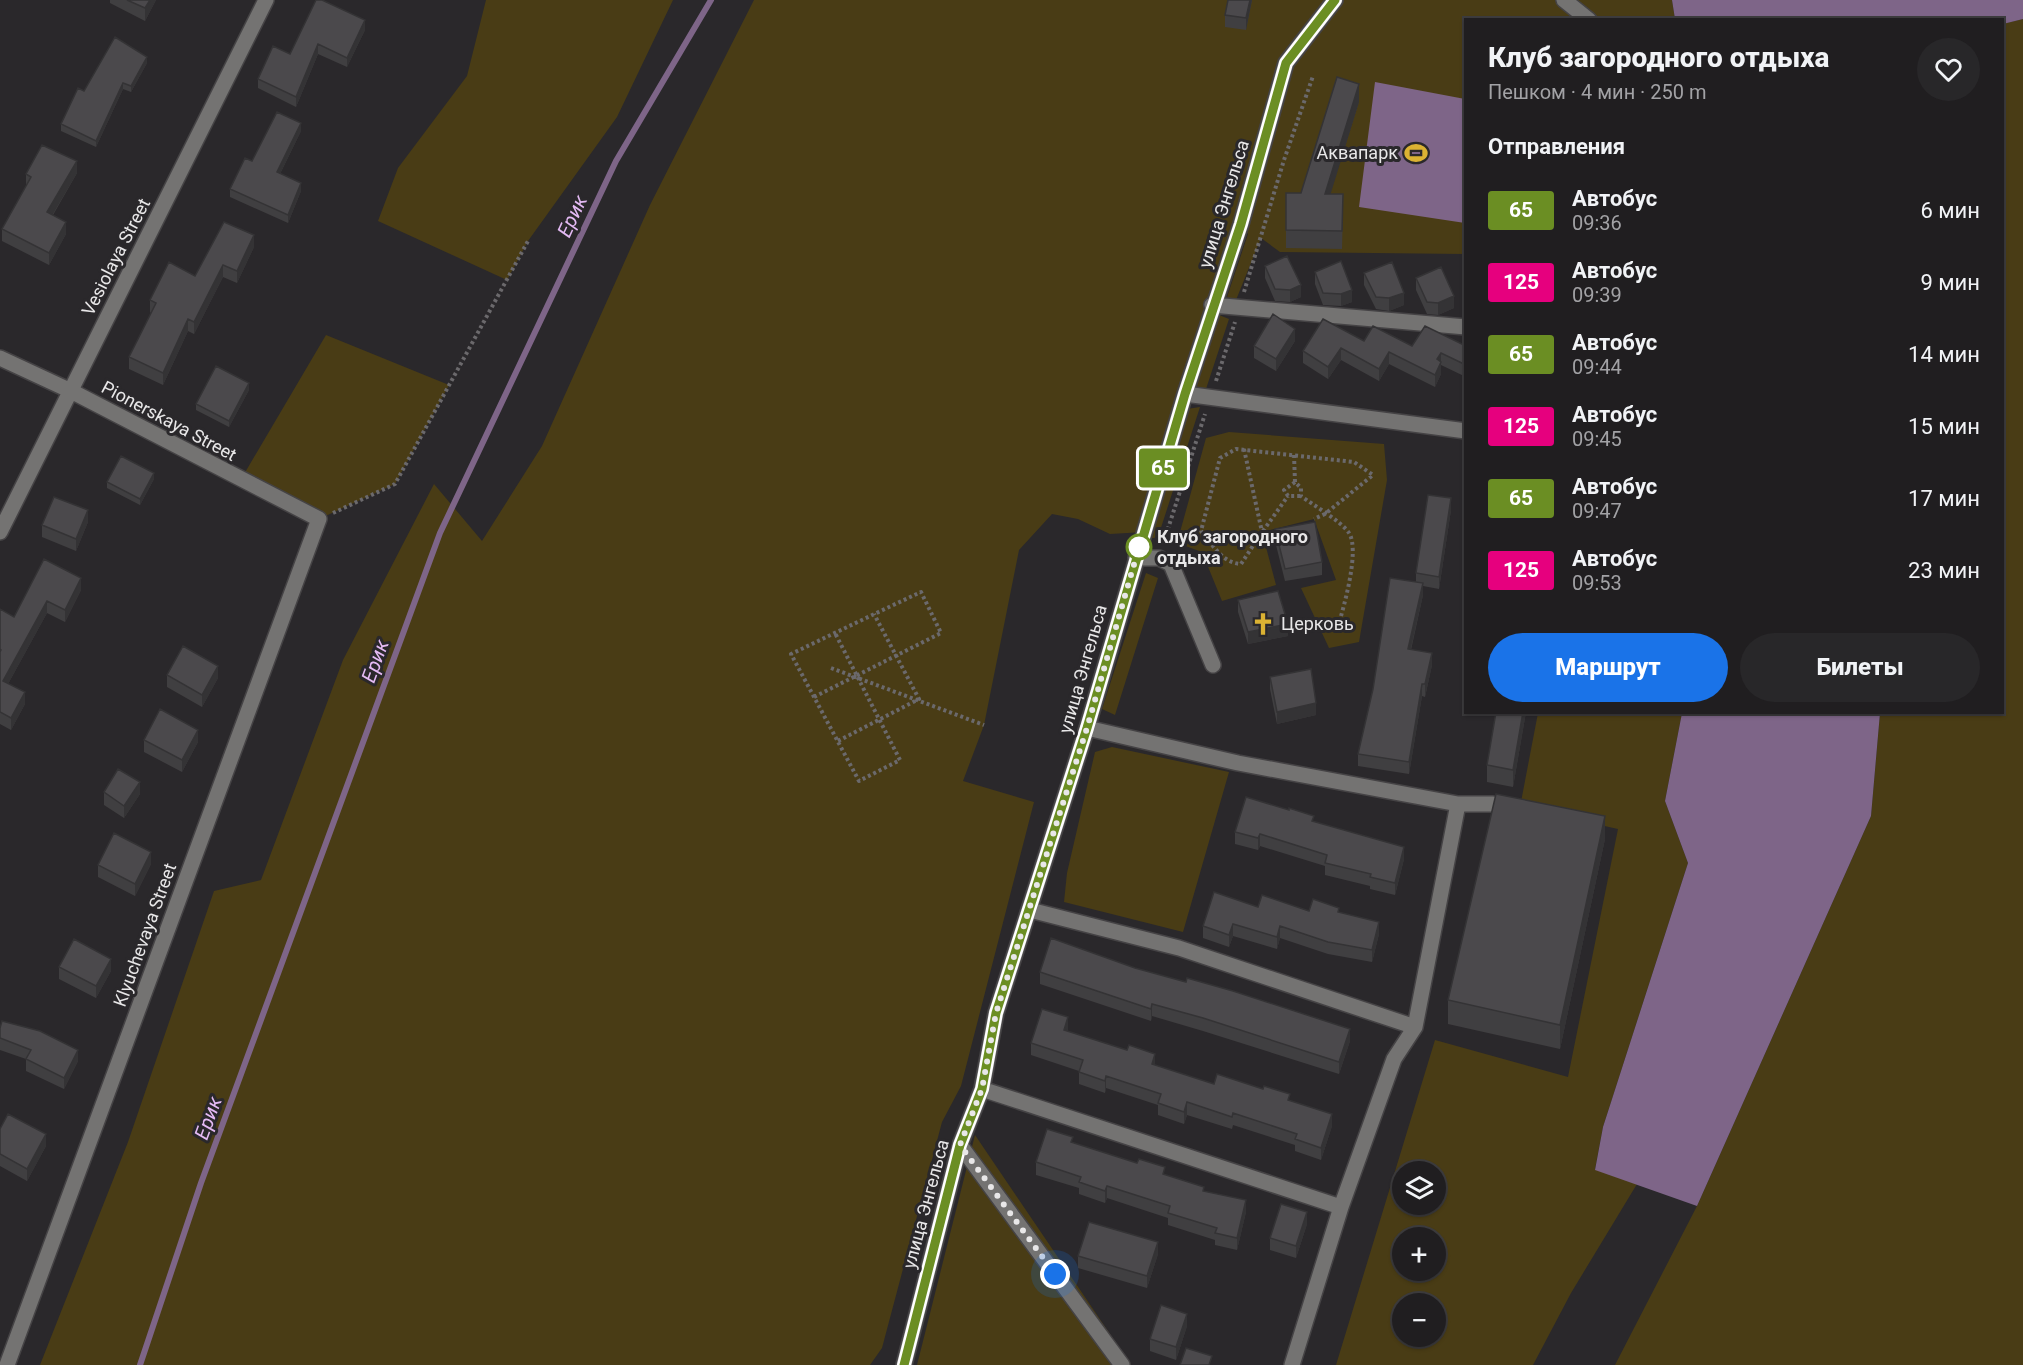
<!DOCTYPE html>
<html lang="ru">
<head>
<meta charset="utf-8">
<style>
	:root { --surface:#201e20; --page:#282729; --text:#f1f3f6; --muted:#a2a2a5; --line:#3d3c3e; --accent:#1a73e8 }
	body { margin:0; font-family:Roboto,sans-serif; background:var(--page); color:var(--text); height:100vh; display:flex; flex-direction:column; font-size:22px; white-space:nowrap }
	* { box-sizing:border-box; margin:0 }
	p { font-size:20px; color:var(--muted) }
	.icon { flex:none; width:33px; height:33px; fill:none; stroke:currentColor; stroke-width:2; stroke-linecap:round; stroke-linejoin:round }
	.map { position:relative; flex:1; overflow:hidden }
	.details { position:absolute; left:1464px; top:18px; width:540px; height:696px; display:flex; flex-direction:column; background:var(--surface); border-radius:0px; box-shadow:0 2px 4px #0004,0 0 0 2px var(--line) }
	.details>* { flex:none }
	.badge { padding:0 12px; border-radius:4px; font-size:21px; line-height:39px }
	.tools { position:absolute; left:1392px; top:1161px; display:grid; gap:12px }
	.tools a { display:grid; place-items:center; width:54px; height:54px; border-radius:50%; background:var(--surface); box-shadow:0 2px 4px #0004,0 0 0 2px var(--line); font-size:30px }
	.you { position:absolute; width:30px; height:30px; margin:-15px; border:4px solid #fff; border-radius:50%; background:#1a73e8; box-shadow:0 0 0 9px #1a73e833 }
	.map>.badge { position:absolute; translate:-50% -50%; box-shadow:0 0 0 3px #fff }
	h2 { padding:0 24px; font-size:22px; line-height:54px }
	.round { display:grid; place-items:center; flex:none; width:63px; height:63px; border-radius:32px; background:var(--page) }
	.head { display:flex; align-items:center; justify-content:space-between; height:102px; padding:0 24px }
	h1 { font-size:28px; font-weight:800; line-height:45px }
	.primary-button { display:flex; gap:12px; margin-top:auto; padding:12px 24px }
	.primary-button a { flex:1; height:69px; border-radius:36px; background:var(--accent); color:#fff; font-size:24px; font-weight:800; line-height:69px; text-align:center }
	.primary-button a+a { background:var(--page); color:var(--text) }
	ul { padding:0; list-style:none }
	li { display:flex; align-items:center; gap:18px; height:72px; padding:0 24px }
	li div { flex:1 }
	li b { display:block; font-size:22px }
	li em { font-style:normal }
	li .badge { min-width:66px; font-weight:700; text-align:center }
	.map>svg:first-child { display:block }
	.green { fill:#493c15; fill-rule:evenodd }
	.water { fill:#7e6588 }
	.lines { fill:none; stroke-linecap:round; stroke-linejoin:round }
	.stream { stroke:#7e6588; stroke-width:6 }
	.minor-casing { stroke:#454345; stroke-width:18 }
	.path { stroke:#6b696c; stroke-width:4; stroke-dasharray:3 3; stroke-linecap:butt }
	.minor { stroke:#747372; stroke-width:15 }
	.wall { fill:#403f41 }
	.shaded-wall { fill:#343335 }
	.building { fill:#4b494c; stroke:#343335; stroke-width:1.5 }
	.line-casing { stroke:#fff; stroke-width:14 }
	.line { stroke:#6b8e23; stroke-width:9 }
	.walk { stroke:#e8e7e8; stroke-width:6; stroke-dasharray:0 10.8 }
	.stop-dot { fill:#fff; stroke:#6b8e23; stroke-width:3 }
	.labels { text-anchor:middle; stroke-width:6; stroke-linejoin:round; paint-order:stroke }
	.poi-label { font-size:18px; fill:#e8e7e8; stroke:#2a282b; text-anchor:end }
	.street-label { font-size:18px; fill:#e8e7e8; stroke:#2a282b }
	.stop-label { font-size:18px; font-weight:bold; fill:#e8e7e8; stroke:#2a282b; text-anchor:start }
	.water-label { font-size:20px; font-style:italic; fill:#e4baf4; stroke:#2a282b }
</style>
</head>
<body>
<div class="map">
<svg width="2023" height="1365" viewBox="0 0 2023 1365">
	<rect width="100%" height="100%" fill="#2a282b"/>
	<path class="green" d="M486 0H673L617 117 528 241 507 280 378 221 398 168 467 76Z
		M754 0H1672L1675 19 1466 20 1465 254 1280 252 1261 238 1236 300 1227 297 1248 234 1241 225 1144 532 1110 534 1078 519 1052 514 1019 550 984 725 963 781 1034 802 961 1086 942 1122 882 1348 870 1365H40L128 1142 214 891 261 880 343 660 434 484 482 541 542 446 650 205Z
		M2023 19V1365H1615L1697 1206 1871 816 1880 713 2002 712V24Z
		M1219 315 1229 319 1206 389H1194Z
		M326 335 449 385 395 484 319 519 240 481Z
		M1200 407 1158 537 1149 539 1187 409Z
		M1229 432 1384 444 1387 480 1359 642 1329 648 1301 588 1336 580 1314 519 1262 532 1276 585 1222 601 1202 552 1177 543 1206 438Z
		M1146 573 1158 578 1115 715 1102 709Z
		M1538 713H1682L1665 801 1688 863 1603 1127 1595 1169 1637 1184 1571 1293 1533 1365H1336L1435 1040 1568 1077 1618 829 1520 807ZM1402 1172H1436V1204H1402ZM1402 1238H1436V1270H1402ZM1402 1304H1436V1336H1402Z
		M1112 747 1229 772 1183 932 1064 902 1067 873 1095 752Z
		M975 1135 1131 1365H917Z"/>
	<path class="water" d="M1672 0H2023V19L2003 24 2002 20 1675 19Z
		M1375 82 1465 99V223L1359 207Z
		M1682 713H1880L1871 816 1697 1206 1595 1170 1603 1127 1688 863 1665 801Z"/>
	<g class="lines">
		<path class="stream" d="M140 1365 201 1183 440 533 616 161 711 0"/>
		<g class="minor-casing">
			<path id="minor" d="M1564 0 1589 20
				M1212 305 1466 327
				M0 358 71 391 319 519 7 1365
				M1185 394 1466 431
				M0 532 266 0
				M1136 558H1159L1171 564 1213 665
				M1087 728 1238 763 1458 804H1493
				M1030 910 1179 948 1415 1027
				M982 1089 1341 1207
				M960 1145 1122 1365
				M904 1365 960 1145 982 1089 996 1013 1087 728 1185 394 1241 224 1286 63 1335 0
				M1292 1365 1341 1207 1394 1059 1415 1027 1458 804"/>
		</g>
		<path class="path" d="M1244 292 1284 160 1313 76
			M1216 381 1235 322
			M1244 449 1262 532 1241 564C1222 563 1213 545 1201 531L1220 458 1236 449 1354 462 1373 475 1325 514 1314 519
			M1294 455 1295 482 1301 488V496C1313 505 1341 521 1349 533 1360 550 1344 607 1338 626L1318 624
			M1295 482 1284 490 1288 496H1301
			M333 513 395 484 528 241
			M1263 531 1288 496
			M1164 541 1205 414
			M831 668 984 725
			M814 697 941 633 921 592C878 612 835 633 791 654L859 781 900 760 835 633
			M838 741 919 699 874 614"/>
		<use href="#minor" class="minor"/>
	</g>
	<path class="wall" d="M110 0H156L145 21 110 3Z
		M1228 0H1252L1246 30 1225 27V15Z
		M365 30 347 67 318 54 296 107 258 88V79L290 54Z
		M147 63 131 92 123 89 96 147 61 131V124L84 91Z
		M1359 102 1330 194 1343 212 1342 249 1286 248V230L1301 193Z
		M301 131 280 174 301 191 288 223 230 197V189L252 161Z
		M77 173 53 215 66 234 49 265 2 241V229L26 187V174Z
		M254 247 237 283 223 277 194 334 188 331 163 385 129 369V357L151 313 150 312V300L195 276Z
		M1265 266 1301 297 1290 302 1275 301 1265 278Z
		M1315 272 1352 302 1341 306 1323 305 1315 284Z
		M1364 273 1404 305 1389 311 1376 309 1364 285Z
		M1416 278 1454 308 1438 315 1427 314 1416 290Z
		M1295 341 1276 371 1254 358V346Z
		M1364 341 1412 346H1466V377L1441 365V374L1435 387 1389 364 1379 381 1341 360 1328 379 1303 363V351Z
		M249 390 229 427 196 410V404Z
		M154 479 140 505 107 488V482Z
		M1451 510 1439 589 1423 586V595L1411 650 1432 665 1425 697 1422 696 1409 774 1358 766V754L1416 581V573Z
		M88 522 76 551 42 537V525Z
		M1275 529 1322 562V575L1285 581 1275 541Z
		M44 559 81 590 65 622 47 613 8 684 25 704 11 730 0 724V609L14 617Z
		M1238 600 1288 636 1248 644 1238 612Z
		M167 675 218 678 202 707 167 687Z
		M1270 677 1316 715 1277 724 1270 689Z
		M1526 712 1513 787 1487 782V765Z
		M144 740 198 742 182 772 144 752Z
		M104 792 140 794 124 818 104 805Z
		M1314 822 1404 859 1395 895 1370 889V886L1325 875V866L1260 846 1258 850 1235 844V832Z
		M1605 839 1560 1049 1448 1024V1000Z
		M151 864 135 896 98 877V865Z
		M1258 907 1339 912 1379 934 1372 962 1328 954 1280 938 1277 949 1233 936 1229 947 1203 938V926Z
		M59 967 111 971 96 998 59 979Z
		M1135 968 1350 1041 1339 1074 1203 1031 1152 1016 1151 1021 1040 984V972Z
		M0 1028 78 1061 64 1089 26 1071V1059L0 1050Z
		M1068 1030V1032L1155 1065 1214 1084 1290 1100 1332 1126 1321 1160 1295 1151V1145L1233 1125 1232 1129 1187 1115 1184 1124 1158 1115V1105L1106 1088 1105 1093 1079 1084V1071L1031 1055V1043Z
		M0 1129 46 1146 27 1181 0 1166Z
		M1073 1143 1165 1175 1204 1191 1246 1212 1237 1250 1215 1245V1240L1168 1225V1218L1107 1198 1105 1203 1079 1194V1188L1036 1175V1162Z
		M1307 1224 1296 1258 1270 1250V1238Z
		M1158 1254 1147 1288 1078 1268V1256Z
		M1187 1326 1176 1360 1150 1351V1339Z"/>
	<path class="shaded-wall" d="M150 0H156L145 21V8Z
		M1250 0H1252L1246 30V18Z
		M365 20V30L347 67V58Z
		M318 44V54L296 107V97Z
		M147 57V63L131 92V86Z
		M123 83V89L96 147V141Z
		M1359 84V102L1325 212V194Z
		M301 123V131L277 180V172Z
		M77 161V173L47 224V212Z
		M301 183V191L288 223V215Z
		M66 222V234L49 265V253Z
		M254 235V247L237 283V271Z
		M223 265V277L194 334V322Z
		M1301 285V297L1290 302V290Z
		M1352 290V302L1341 306V294Z
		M1404 293V305L1389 311V298Z
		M1454 296V308L1438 315V303Z
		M188 319V331L163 385V373Z
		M1295 329V341L1276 371V359Z
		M1341 348V360L1328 379V367Z
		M1389 352V364L1379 381V369Z
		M1441 353V374L1435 387V375L1437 359Z
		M249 383V390L229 427V421Z
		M154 473V479L140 505V499Z
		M1451 498V510L1439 589V577Z
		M88 510V522L76 551V539Z
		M81 578V590L65 622V610Z
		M1423 583V595L1408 661V649Z
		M47 601V613L3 693V681Z
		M1288 624V636L1248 644V632Z
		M1432 653V665L1425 697V684Z
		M218 666V678L202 707V695Z
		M1422 684V696L1409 774V762Z
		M25 692V704L11 730V718Z
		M1316 703V715L1277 724V712Z
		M1523 712H1526L1513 787V770Z
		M198 730V742L182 772V760Z
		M140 782V794L124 818V806Z
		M1605 816V839L1560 1049V1025Z
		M1260 834V846L1258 850V838Z
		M1404 847V859L1395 895V883Z
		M151 852V864L135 896V884Z
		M1379 922V934L1372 962V950Z
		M1233 924V936L1229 947V935Z
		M1280 926V938L1277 949V937Z
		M111 959V971L96 998V986Z
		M1152 1004V1016L1151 1021V1009Z
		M1068 1017V1030L1064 1042V1030Z
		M1350 1029V1041L1339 1074V1062Z
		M78 1050V1061L64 1089V1078Z
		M1155 1054V1066L1152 1064Z
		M1106 1076V1088L1105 1093V1081Z
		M1187 1102V1115L1184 1124V1112Z
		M1332 1114V1126L1321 1160V1148Z
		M46 1134V1146L27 1181V1169Z
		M1107 1186V1198L1105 1203V1191Z
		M1246 1200V1212L1237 1250V1238Z
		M1307 1212V1224L1296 1258V1246Z
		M1158 1242V1254L1147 1288V1276Z
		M1187 1314V1326L1176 1360V1347Z"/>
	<path class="building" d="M127 0H150L145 8Z
		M316 0H322L365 20 347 58 318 44 296 97 258 79 273 46 290 54Z
		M1228 0H1250L1246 18 1225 15Z
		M115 37 147 57 131 86 123 83 96 141 61 124 78 88 84 91Z
		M1337 77 1359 84 1325 194H1343L1342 231 1286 230V193H1301Z
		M277 112 301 123 277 172 301 183 288 215 230 189 245 158 252 161Z
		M42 145 77 161 47 212 66 222 49 253 2 229 31 177 26 174Z
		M224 222 254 235 237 271 223 265 194 322 188 319 163 373 129 357 156 303 150 300 169 262 195 276Z
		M1287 256 1301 285 1290 290 1275 289 1265 266Z
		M1341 261 1352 290 1341 294 1323 293 1315 272Z
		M1392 262 1404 293 1389 298 1376 297 1364 273Z
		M1441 267 1454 296 1438 303 1427 302 1416 278Z
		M1273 314 1295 329 1276 359 1254 346Z
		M1323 319 1364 341 1373 326 1412 346 1425 326 1466 346V365L1441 353 1437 359 1441 362 1435 375 1389 352 1379 369 1341 348 1328 367 1303 351Z
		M216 366 249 383 229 421 196 404Z
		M121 456 154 473 140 499 107 482Z
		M1428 495 1451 498 1439 577 1416 573Z
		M54 497 88 510 76 539 42 525Z
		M1315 522 1322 562 1285 569 1275 529Z
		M44 559 81 578 65 610 47 601 3 681 25 692 11 718 0 712V652L1 650 0 649V609L14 617Z
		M1390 578 1423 583 1408 649 1432 653 1425 684H1422L1409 762 1358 754 1373 689Z
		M1278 591 1288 624 1248 632 1238 600Z
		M183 646 218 666 202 695 167 675Z
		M1311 669 1316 703 1277 712 1270 677Z
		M160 709 198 730 182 760 144 740Z
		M1496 712H1523L1513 770 1487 765Z
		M118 769 140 782 124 806 104 792Z
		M1496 794 1605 816 1560 1025 1448 1000Z
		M1246 797 1289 810V808L1314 816 1312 821 1404 847 1395 883 1370 877 1371 874 1325 863 1327 855 1260 834 1258 838 1235 832Z
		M114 833 151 852 135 884 98 865Z
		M1214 892 1258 907 1262 895 1309 911 1313 899 1339 908 1338 912 1379 922 1372 950 1328 942 1280 926 1277 937 1233 924 1229 935 1203 926Z
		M1051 938 1135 968 1186 982 1187 978 1233 991 1350 1029 1339 1062 1203 1018 1152 1004 1151 1009 1040 972Z
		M74 939 111 959 96 986 59 967Z
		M1042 1009 1068 1017 1064 1030 1127 1050 1129 1045 1155 1054 1152 1064 1214 1084 1217 1074 1263 1089 1264 1086 1290 1094 1288 1100 1332 1114 1321 1148 1295 1139 1297 1134 1233 1113 1232 1117 1187 1102 1184 1112 1158 1103 1161 1094 1106 1076 1105 1081 1079 1072 1083 1060 1031 1043Z
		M2 1021 40 1031 78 1050 64 1078 26 1059 31 1050 0 1038V1028Z
		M8 1114 46 1134 27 1169 0 1154V1129Z
		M1047 1129 1073 1137 1071 1142 1137 1163 1139 1159 1165 1167 1163 1174 1204 1187 1203 1191 1246 1200 1237 1238 1215 1233 1217 1228 1168 1213 1170 1206 1107 1186 1105 1191 1079 1182 1081 1177 1036 1162Z
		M1281 1204 1307 1212 1296 1246 1270 1238Z
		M1089 1222 1158 1242 1147 1276 1078 1256Z
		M1161 1305 1187 1314 1176 1347 1150 1339Z
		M1186 1348 1212 1356 1209 1365H1180Z"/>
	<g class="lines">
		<g class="line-casing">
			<path id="line" d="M904 1365 960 1145 982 1089 996 1013 1087 728 1185 394 1241 224 1286 63 1335 0"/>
		</g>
		<use href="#line" class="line"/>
		<path class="walk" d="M1055 1274 960 1145 982 1089 996 1013 1087 728 1139 547"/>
	</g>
	<defs>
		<g id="stadium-bare" transform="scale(1.8)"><path d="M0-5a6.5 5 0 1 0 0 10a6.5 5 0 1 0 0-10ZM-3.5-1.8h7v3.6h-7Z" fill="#dbb233" stroke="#2a282b" stroke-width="2.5" paint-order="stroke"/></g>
		<g id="church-bare" transform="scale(1.8)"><path d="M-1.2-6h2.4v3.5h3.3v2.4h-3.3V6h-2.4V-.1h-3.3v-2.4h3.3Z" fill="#dbb233" stroke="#2a282b" stroke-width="2.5" paint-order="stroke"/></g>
	</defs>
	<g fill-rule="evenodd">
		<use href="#stadium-bare" x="1416" y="153"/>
		<use href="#church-bare" x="1263" y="624"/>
	</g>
	<circle class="stop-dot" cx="1139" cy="547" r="12"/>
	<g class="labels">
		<g class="poi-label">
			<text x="1398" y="159">Аквапарк</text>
			<text x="1281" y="630" text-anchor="start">Церковь</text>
		</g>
		<g class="street-label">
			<text transform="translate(1224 204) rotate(-73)" y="6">улица Энгельса</text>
			<text transform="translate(116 257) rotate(-63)" y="6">Vesiolaya Street</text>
			<text transform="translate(169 421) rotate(28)" y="6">Pionerskaya Street</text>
			<text transform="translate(1083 669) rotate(-74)" y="6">улица Энгельса</text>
			<text transform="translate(145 935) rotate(-70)" y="6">Klyuchevaya Street</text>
			<text transform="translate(926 1204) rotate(-75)" y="6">улица Энгельса</text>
		</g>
		<g class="stop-label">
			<text x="1157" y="543">Клуб загородного<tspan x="1157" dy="21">отдыха</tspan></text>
		</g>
		<g class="water-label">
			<text transform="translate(572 216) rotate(-65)" y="7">Ерик</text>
			<text transform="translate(375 661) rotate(-70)" y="7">Ерик</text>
			<text transform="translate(208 1118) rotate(-70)" y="7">Ерик</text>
		</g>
	</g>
</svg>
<div class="tools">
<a><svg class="icon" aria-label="layers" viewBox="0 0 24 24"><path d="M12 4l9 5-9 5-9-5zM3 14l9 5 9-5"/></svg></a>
<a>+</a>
<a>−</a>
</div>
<div class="you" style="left:1055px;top:1274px"></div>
<b class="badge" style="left:1163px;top:468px;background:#6b8e23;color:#fff">65</b>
<section class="details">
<div class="head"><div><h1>Клуб загородного отдыха</h1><p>Пешком · 4 мин · 250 m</p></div><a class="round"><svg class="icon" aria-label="heart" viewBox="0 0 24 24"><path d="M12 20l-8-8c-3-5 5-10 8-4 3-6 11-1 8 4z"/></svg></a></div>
<h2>Отправления</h2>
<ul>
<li><span class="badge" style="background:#6b8e23;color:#fff">65</span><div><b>Автобус</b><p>09:36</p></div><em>6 мин</em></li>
<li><span class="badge" style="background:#e6007e;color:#fff">125</span><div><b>Автобус</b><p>09:39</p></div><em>9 мин</em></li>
<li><span class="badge" style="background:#6b8e23;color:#fff">65</span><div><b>Автобус</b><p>09:44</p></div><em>14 мин</em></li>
<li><span class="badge" style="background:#e6007e;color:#fff">125</span><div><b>Автобус</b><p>09:45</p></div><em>15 мин</em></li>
<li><span class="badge" style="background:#6b8e23;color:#fff">65</span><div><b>Автобус</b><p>09:47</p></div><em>17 мин</em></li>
<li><span class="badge" style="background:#e6007e;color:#fff">125</span><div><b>Автобус</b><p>09:53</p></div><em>23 мин</em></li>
</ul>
<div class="primary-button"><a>Маршрут</a><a>Билеты</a></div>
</section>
</div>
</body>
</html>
